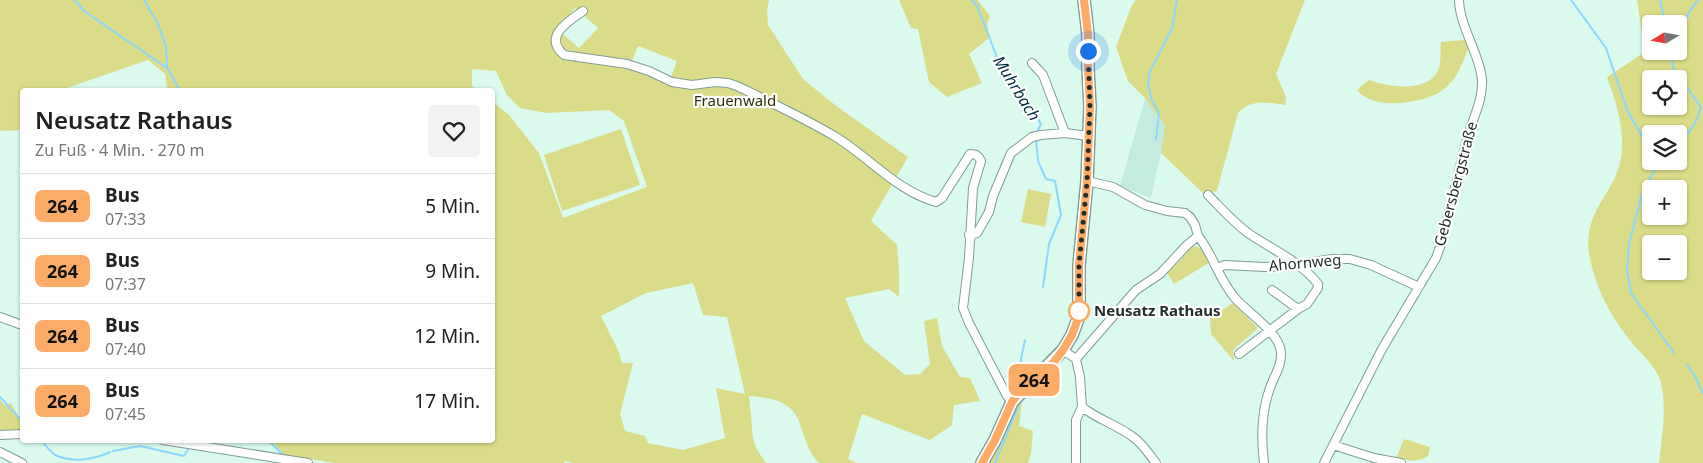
<!DOCTYPE html>
<html lang="de">
<head>
<meta charset="utf-8">
<style>
	:root { --surface:#fff; --page:#f2f2f2; --text:#202124; --muted:#757577; --line:#e0e0e0 }
	body { margin:0; font-family:"Noto Sans",sans-serif; background:var(--page); color:var(--text); height:100vh; display:flex; flex-direction:column; font-size:19px; white-space:nowrap }
	* { box-sizing:border-box; margin:0 }
	p { font-size:16px; color:var(--muted) }
	.icon { flex:none; width:28px; height:28px; fill:none; stroke:currentColor; stroke-width:2; stroke-linecap:round; stroke-linejoin:round }
	.map { position:relative; flex:1; overflow:hidden }
	.details { position:absolute; left:20px; top:88px; width:475px; height:355px; display:flex; flex-direction:column; background:var(--surface); border-radius:5px; box-shadow:0 1px 4px #0004 }
	.details>* { flex:none }
	.badge { padding:0 10px; border-radius:8px; font-size:18px; line-height:32px }
	.needle { width:32px; rotate:259deg }
	.tools { position:absolute; left:1642px; top:15px; display:grid; gap:10px }
	.tools a { display:grid; place-items:center; width:45px; height:45px; border-radius:5px; background:var(--surface); box-shadow:0 1px 4px #0004; font-size:25px }
	.you { position:absolute; width:25px; height:25px; margin:-12px; border:4px solid #fff; border-radius:50%; background:#1a73e8; box-shadow:0 0 0 8px #1a73e833 }
	.map>.badge { position:absolute; translate:-50% -50%; box-shadow:0 0 0 2px #fff }
	.round { display:grid; place-items:center; flex:none; width:52px; height:52px; border-radius:5px; background:var(--page) }
	.head { display:flex; align-items:center; justify-content:space-between; height:85px; padding:0 15px }
	h1 { font-size:24px; font-weight:600; line-height:38px }
	ul { padding:0; list-style:none }
	li { display:flex; align-items:center; gap:15px; height:65px; padding:0 15px; border-top:1px solid var(--line) }
	li div { flex:1 }
	li b { display:block; font-size:19px }
	li em { font-style:normal }
	li .badge { min-width:55px; font-weight:700; text-align:center }
	.map>svg:first-child { display:block }
	.built { fill:#c4ecde }
	.green { fill:#dadc89; fill-rule:evenodd }
	.lines { fill:none; stroke-linecap:round; stroke-linejoin:round }
	.stream { stroke:#8bd8ff; stroke-width:2 }
	.minor-casing { stroke:#7f9d92; stroke-width:10 }
	.secondary-casing { stroke:#7f9d92; stroke-width:14 }
	.minor { stroke:#fff; stroke-width:8 }
	.secondary { stroke:#fff; stroke-width:11 }
	.line-casing { stroke:#fff; stroke-width:11 }
	.line { stroke:#fcac66; stroke-width:8 }
	.walk { stroke:#232f2b; stroke-width:5; stroke-dasharray:0 9 }
	.stop-dot { fill:#fff; stroke:#fcac66; stroke-width:2.5 }
	.labels { text-anchor:middle; stroke-width:4.5; stroke-linejoin:round; paint-order:stroke }
	.park-label { font-size:15px; fill:#313007; stroke:#fff }
	.street-label { font-size:15px; fill:#232f2b; stroke:#fff }
	.stop-label { font-size:15px; font-weight:bold; fill:#232f2b; stroke:#fff; text-anchor:start }
	.water-label { font-size:16px; font-style:italic; fill:#002f42; stroke:#fff }
</style>
</head>
<body>
<div class="map">
<svg width="1703" height="463" viewBox="0 0 1703 463">
	<rect width="100%" height="100%" fill="#d9faed"/>
	<path class="built" d="M1145 98 1165 126 1161 153 1151 198 1120 186Z"/>
	<path class="green" d="M0 0H769L767 10 768 25 803 79 835 105 908 157 871 221 897 245 899 270V297L889 289 845 298 864 341 905 375 920 374 930 364 924 321 937 318 942 346 960 377 970 378 980 401 954 405 952 425 930 440 862 414 848 459 857 463H819C808 452 805 438 800 424 793 401 770 397 749 396L753 438 757 450 766 463H573L564 461V463H335L284 455 271 440H492L493 102 509 115 539 153 563 218 647 187 624 121 609 110 546 113 520 108 507 95 496 71 472 69V86L477 90H167L165 74 148 60 61 90H22V130L0 131ZM575 8 598 28 579 48 557 29ZM638 46 677 61 671 77 632 61ZM693 283 703 315 727 317 745 394 716 388 725 438 683 450 648 443 645 436 625 431 620 414 633 363H622L619 352 601 316 646 293Z
		M899 0H977L979 2 990 16 987 24 990 37 969 54 982 83 947 97 929 82 918 29 911 28Z
		M1136 0H1305L1276 74 1286 97 1285 105C1268 102 1250 99 1238 113L1217 191 1204 194 1161 153 1165 126 1145 98 1128 81 1116 47 1132 5Z
		M1637 0H1703V463H1659C1662 438 1668 401 1659 377 1652 362 1638 351 1628 338 1609 314 1594 284 1589 253 1583 210 1615 194 1621 158 1626 132 1616 102 1607 77L1645 52ZM1651 24H1679V51H1651ZM1651 79H1679V106H1651ZM1651 134H1679V161H1651ZM1651 189H1679V216H1651ZM1651 244H1679V271H1651Z
		M1465 40 1468 49C1462 64 1458 78 1444 89 1426 104 1372 111 1357 90L1369 80C1387 87 1424 92 1436 74 1442 66 1440 52 1441 42Z
		M621 129 640 185 562 211 544 155Z
		M1028 189 1051 194 1045 227 1021 222Z
		M1193 246C1203 246 1205 256 1209 263L1174 284 1166 271 1172 266 1174 267Z
		M1233 303 1258 328 1233 350 1234 361 1211 334 1210 318Z
		M1022 399 1019 426 1033 431 1031 453 1028 463H987L1014 409Z
		M0 400 5 405 11 403 22 423V430L0 431Z
		M1404 439 1430 447 1428 456C1418 463 1408 460 1396 458Z"/>
	<g class="lines">
		<path class="stream" d="M75 0 84 11 167 68 180 90
			M144 0 158 24 166 47 167 67
			M972 0 977 6 1002 70 1016 86 1041 124 1036 134
			M1571 0 1606 48 1627 110 1651 152
			M1660 0 1665 24
			M1679 33 1689 12 1698 0
			M1671 51 1673 68 1701 107C1697 123 1690 132 1679 143
			M1036 139 1038 161 1046 179 1055 181 1061 215 1049 244 1043 287
			M1156 140 1159 113 1152 101 1148 84 1150 71 1172 28 1177 0
			M1656 161 1658 163 1642 194 1629 244 1627 271 1631 293 1674 353
			M1686 364 1694 374 1703 393
			M1015 389 1025 340
			M0 397 22 421
			M41 440C45 445 50 451 55 455 72 463 93 460 110 452
			M268 440 284 456
			M113 451 140 446 184 456 189 448
			M995 463 1018 407"/>
		<g class="minor-casing">
			<path id="minor" d="M583 11C567 22 543 37 564 55L627 64 649 71 672 82 692 85 715 82 728 83 737 86C770 102 804 118 836 137 870 158 897 191 936 202L942 198 970 154C976 154 978 155 981 161L973 188 969 258 963 308 969 323 1007 396 1012 402
				M1032 63 1043 75 1065 133
				M1087 181 1113 187 1145 205 1167 211 1185 213 1190 217 1195 225 1198 236C1213 254 1219 280 1235 298 1248 313 1279 332 1281 352 1282 366 1274 376 1270 388 1261 412 1261 438 1264 463
				M1208 195C1221 208 1233 222 1248 233 1271 249 1300 261 1318 284V288L1307 304 1298 309 1239 354
				M969 235 977 233 989 212 993 196 1011 153 1032 137 1041 135 1065 133 1088 136
				M1217 268 1225 265 1265 267 1296 265 1332 259H1350L1371 265 1419 287
				M1272 290 1298 309
				M0 317 22 325
				M1063 350 1076 359 1080 377 1082 407 1076 420V463
				M1076 359 1136 290 1160 274 1187 245 1198 236
				M1082 407C1097 419 1117 425 1133 437 1142 443 1149 454 1156 463
				M0 435 22 434
				M163 440 308 463
				M1333 445 1374 458 1401 463
				M0 452 22 463
				M1324 463 1382 349 1436 258 1440 247C1450 210 1458 173 1468 136 1473 118 1483 100 1482 80 1480 54 1460 28 1459 0"/>
		</g>
		<g class="secondary-casing">
			<path id="secondary" d="M982 463 995 440 1012 402 1063 350 1072 335 1079 316V265L1087 181 1090 106 1088 69V34L1084 0"/>
		</g>
		<use href="#minor" class="minor"/>
		<use href="#secondary" class="secondary"/>
	</g>
	<g class="lines">
		<g class="line-casing">
			<path id="line" d="M982 463 995 440 1012 402 1019 393 1054 362 1063 350 1072 335 1079 316V265L1087 182 1090 106 1088 68V34L1084 0"/>
		</g>
		<use href="#line" class="line"/>
		<path class="walk" d="M1079 311V316V265L1087 182 1090 106 1088 51"/>
	</g>
	<circle class="stop-dot" cx="1079" cy="311" r="10"/>
	<g class="labels">
		<g class="park-label">
			<text x="735" y="106">Frauenwald</text>
		</g>
		<g class="street-label">
			<text transform="translate(1456 184) rotate(-75)" y="5">Gebersbergstraße</text>
			<text transform="translate(1305 263) rotate(-5)" y="5">Ahornweg</text>
		</g>
		<g class="stop-label">
			<text x="1094" y="316">Neusatz Rathaus</text>
		</g>
		<g class="water-label">
			<text transform="translate(1017 88) rotate(58)" y="6">Muhrbach</text>
		</g>
	</g>
</svg>
<div class="tools">
<a><svg class="needle" viewBox="-14 -14 28 28"><path d="M0-13l5 13h-10z" fill="#e53935"/><path d="M0 13l5-13h-10z" fill="#757577"/></svg></a>
<a><svg class="icon" aria-label="locate" viewBox="0 0 24 24"><circle cx="12" cy="12" r="6"/><path d="M12 2v4M12 18v4M2 12h4M18 12h4"/></svg></a>
<a><svg class="icon" aria-label="layers" viewBox="0 0 24 24"><path d="M12 4l9 5-9 5-9-5zM3 14l9 5 9-5"/></svg></a>
<a>+</a>
<a>−</a>
</div>
<div class="you" style="left:1088px;top:51px"></div>
<b class="badge" style="left:1034px;top:380px;background:#fcac66;color:#111">264</b>
<section class="details">
<div class="head"><div><h1>Neusatz Rathaus</h1><p>Zu Fuß · 4 Min. · 270 m</p></div><a class="round"><svg class="icon" aria-label="heart" viewBox="0 0 24 24"><path d="M12 20l-8-8c-3-5 5-10 8-4 3-6 11-1 8 4z"/></svg></a></div>
<ul>
<li><span class="badge" style="background:#fcac66;color:#111">264</span><div><b>Bus</b><p>07:33</p></div><em>5 Min.</em></li>
<li><span class="badge" style="background:#fcac66;color:#111">264</span><div><b>Bus</b><p>07:37</p></div><em>9 Min.</em></li>
<li><span class="badge" style="background:#fcac66;color:#111">264</span><div><b>Bus</b><p>07:40</p></div><em>12 Min.</em></li>
<li><span class="badge" style="background:#fcac66;color:#111">264</span><div><b>Bus</b><p>07:45</p></div><em>17 Min.</em></li>
</ul>
</section>
</div>
</body>
</html>
